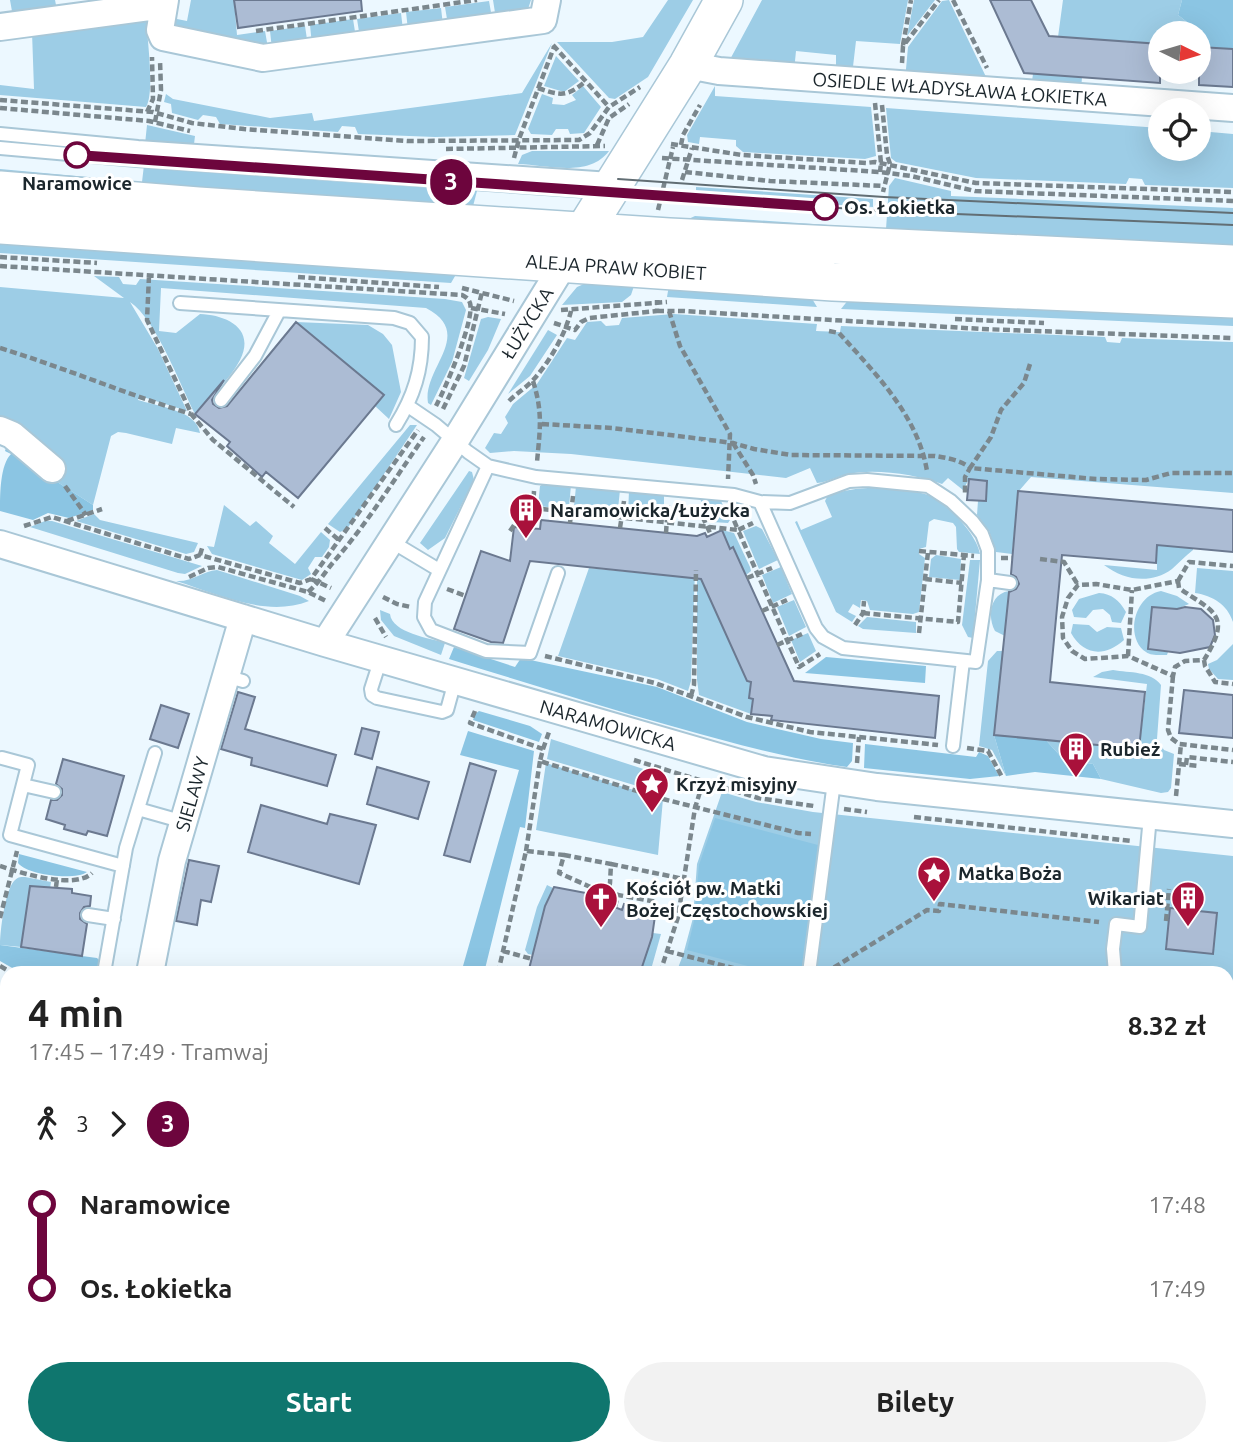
<!DOCTYPE html>
<html lang="pl">
<head>
<meta charset="utf-8">
<style>
	:root { --surface:#fff; --page:#f2f2f2; --text:#222; --muted:#767676; --accent:#0f766e }
	body { margin:0; font-family:Ubuntu,sans-serif; background:var(--page); color:var(--text); height:100vh; display:flex; flex-direction:column; font-size:26px; white-space:nowrap }
	* { box-sizing:border-box; margin:0 }
	p { font-size:23px; color:var(--muted) }
	.icon { flex:none; width:38px; height:38px; fill:none; stroke:currentColor; stroke-width:2; stroke-linecap:round; stroke-linejoin:round }
	.map { position:relative; flex:1; overflow:hidden }
	.panel { position:absolute; left:0px; top:966px; width:1234px; height:490px; display:flex; flex-direction:column; background:var(--surface); border-radius:21px 21px 0 0; box-shadow:0 7px 28px #0002 }
	.panel>* { flex:none }
	.badge { padding:0 14px; border-radius:23px; font-size:24px; line-height:46px }
	.needle { width:46px; rotate:95deg }
	.fabs { position:absolute; left:1148px; top:21px; display:grid; gap:14px }
	.fabs a { display:grid; place-items:center; width:63px; height:63px; border-radius:50%; background:var(--surface); box-shadow:0 7px 28px #0002; font-size:35px }
	.map>.badge { position:absolute; translate:-50% -50%; box-shadow:0 0 0 4px #fff }
	.legs { display:flex; align-items:center; gap:10px; height:77px; padding:0 28px; font-size:23px }
	.legs p { margin-inline-start:auto }
	.headline { display:flex; align-items:center; justify-content:space-between; height:119px; padding:0 28px }
	h1 { font-size:38px; font-weight:600; line-height:52px }
	.button { display:flex; gap:14px; margin-top:auto; padding:14px 28px }
	.button a { flex:1; height:80px; border-radius:42px; background:var(--accent); color:#fff; font-size:28px; font-weight:600; line-height:80px; text-align:center }
	.button a+a { background:var(--page); color:var(--text) }
	ul { padding:0 28px; list-style:none }
	li { display:flex; align-items:center; gap:24px; height:84px; font-size:26px }
	li i { display:grid; place-items:center; width:10px; height:100%; margin:0 9px; background:currentColor }
	li i::after { content:''; width:18px; height:18px; margin:-9px; border:5px solid; border-radius:50%; background:var(--surface) }
	li p { margin-inline-start:auto }
	li:first-child i { background:linear-gradient(#0000 50%,currentColor 0) }
	li:last-child i { background:linear-gradient(currentColor 50%,#0000 0) }
	.map>svg:first-child { display:block }
	.green { fill:#9dcde6 }
	.forest { fill:#8bc5e3 }
	.building { fill:#acbcd4; stroke:#6b7990; stroke-width:2 }
	.lines { fill:none; stroke-linecap:round; stroke-linejoin:round }
	.lane-casing { stroke:#a9c7d7; stroke-width:16 }
	.street-casing { stroke:#a9c7d7; stroke-width:30 }
	.secondary-casing { stroke:#a9c7d7; stroke-width:40 }
	.path { stroke:#7b878d; stroke-width:4.5; stroke-dasharray:7 3.5; stroke-linecap:butt }
	.lane { stroke:#fff; stroke-width:12 }
	.street { stroke:#fff; stroke-width:26 }
	.secondary { stroke:#fff; stroke-width:37 }
	.tram { stroke:#626e74; stroke-width:2 }
	.path-bridge { stroke:#7b878d; stroke-width:4.5; stroke-dasharray:7 3.5; stroke-linecap:butt }
	.line-1-casing { stroke:#fff; stroke-width:16 }
	.line-1 { stroke:#6d053d; stroke-width:10 }
	.stop-1-dot { fill:#fff; stroke:#6d053d; stroke-width:3.5 }
	.labels { text-anchor:middle; stroke-width:6; stroke-linejoin:round; paint-order:stroke }
	.street-label { font-size:19px; fill:#1b262c; stroke:#fff }
	.stop-label { font-size:19px; font-weight:bold; fill:#1b262c; stroke:#fff }
	.poi-label { font-size:19px; font-weight:bold; fill:#1b262c; stroke:#fff; text-anchor:start }
</style>
</head>
<body>
<div class="map">
<svg width="1233" height="1456" viewBox="0 0 1233 1456">
	<rect width="100%" height="100%" fill="#ecf8ff"/>
	<path class="green" d="M10 0H55L57 10 13 17Z
		M191 0H234L237 35 265 31 268 48 179 32 172 18 187 21Z
		M493 0H531L528 9 496 19Z
		M668 0H693L648 77 615 99 609 98 557 42H612L643 37Z
		M762 0H908L900 44 856 41 852 75 836 74V55L796 51 794 71 727 65Z
		M914 0H935L907 36Z
		M949 0 988 81 905 80 908 47 942 1Z
		M1063 0H1182L1178 15 1192 26 1185 33H1160V44L1058 37Z
		M489 1 492 18 448 25 445 7Z
		M441 8 443 25 408 30 406 12Z
		M401 13 403 30 360 38 357 19Z
		M146 17C147 36 155 93 146 107L0 95V85L34 89 32 32Z
		M353 19 356 38 312 45 310 25Z
		M305 26 308 46 272 49 270 31Z
		M552 43 515 135 435 137 358 134 355 127 342 126 338 132 220 124 216 117 203 115 198 120 172 113 171 104 164 102 166 94 173 99 270 118 312 113 314 121 522 93Z
		M556 56 579 81 564 92 544 86Z
		M1033 74 1082 77 1081 91 1031 88Z
		M583 86 601 107 584 133 570 134 568 129H556L552 135 531 134 528 129 542 94 553 98 552 104 564 105 576 100 572 95Z
		M715 86V96L871 107 876 156 865 159 743 152 736 146V140L700 137 699 144 688 142 687 135Z
		M886 108 1160 128V149H1199V131L1233 134V188L1145 185 1142 179 1129 178 1126 184 976 178 896 162 891 158Z
		M147 125 195 136 194 144 159 142 145 144Z
		M532 151H609C589 178 547 165 518 164L522 155Z
		M144 165 157 169 477 191 472 210 0 176V169L142 182Z
		M895 178 951 191V196L1233 208V252L684 221 695 216 886 229 889 186Z
		M696 187 873 199V207L696 196Z
		M0 241 458 271 451 283 0 253Z
		M94 276 119 277 123 284 136 285 140 279 445 299 462 302 466 310 452 362 431 405 428 403C422 368 476 334 426 308L161 288 159 331 176 333 200 314C226 315 256 328 240 360 230 380 209 397 195 414 180 385 156 319 130 302L158 349 187 411 140 396 138 400C156 406 197 410 200 433L176 428 172 444 126 433 118 432 111 436 93 505 48 476 0 423V287L124 298Z
		M591 281 635 283 631 295 622 302 562 305 577 287Z
		M669 285 811 297 817 307 667 297Z
		M849 299 1233 314V326L841 309Z
		M674 314 817 324 816 331 840 332 841 326 1105 337 1107 342 1120 343 1122 338 1233 342V493L1031 477 1018 492 1012 554 996 552 989 531 977 515 978 501H986L987 481 969 479 963 490 948 478 942 484C918 475 875 468 849 474 838 476 828 482 817 483L810 468 786 478 571 454 514 451 490 453 485 448 494 433 501 434 508 423 505 417 513 404 537 384 567 338 575 340 587 322 601 321 606 326 619 325 622 318Z
		M488 317 501 319 488 350 469 381 464 378 481 319Z
		M296 322 368 325 383 334 392 345 401 392 389 419 375 406 384 395Z
		M548 330 557 335 530 376 508 394Z
		M410 425H417L347 529 340 532 328 524Z
		M469 471 472 472 474 480 445 538 428 550 420 543Z
		M545 483 571 485 569 507 566 509 538 506 540 486Z
		M576 486 620 490 618 509 614 514 577 510 574 507Z
		M874 488C891 490 909 489 925 494 945 500 977 534 980 554L959 552 957 549 956 527 953 523 934 519 929 522 926 547 919 549V554L925 558 919 612 913 614 870 610 867 601 861 600 860 608 853 604 848 612 856 616 852 622 836 612 795 522 797 521 801 530 832 517 825 501 827 497C842 490 857 488 874 488Z
		M629 491 664 495V513L661 517 628 514Z
		M700 499 721 501 730 520 728 523 712 522Z
		M224 505 250 526 256 521 273 536 269 543 295 564 321 532 330 540 329 547 322 557H315L308 568 311 574 302 580 212 554 207 546 214 547Z
		M94 514 100 520 198 543 194 552 186 554 76 521Z
		M45 521H52L202 566 185 574 178 573 30 527Z
		M756 526 762 529 778 560 759 569 743 531Z
		M722 530 734 533 750 567 751 571 746 575 732 547 730 549Z
		M1157 545 1193 548V550C1185 556 1179 563 1172 569 1150 585 1124 580 1104 565L1157 570Z
		M936 555 961 559 960 580 929 577 931 559Z
		M970 560H980L973 638 968 637 962 625Z
		M781 567 792 594 773 603 762 575Z
		M589 568 691 578 695 570 691 681 688 691 657 679 558 656Z
		M1197 568 1233 571V622C1227 604 1213 596 1195 593Z
		M697 569 746 679 751 682 749 698 753 699 751 714 699 695 697 680Z
		M217 570 300 596 309 601C266 618 218 594 176 581 193 582 202 571 217 570Z
		M1009 591 1005 636 995 631C987 616 990 594 1009 591Z
		M1161 591 1177 596 1189 604 1177 609 1152 607 1148 649 1168 652 1167 655C1161 655 1151 656 1146 652 1125 639 1133 596 1161 591Z
		M1099 593C1112 594 1119 600 1126 612L1121 623 1112 622 1110 615 1103 609 1093 610 1086 618 1074 617 1072 610 1079 599Z
		M794 600 806 627 789 636 777 607Z
		M380 610 390 614C392 633 430 638 445 643L441 655 394 636 381 620Z
		M867 617 916 622V633L863 629 858 626Z
		M1073 624 1089 625 1097 632 1107 627 1121 628 1124 640C1105 657 1084 656 1071 633Z
		M808 633 816 651 800 662 791 640Z
		M1233 644V680L1218 679 1209 669 1208 664 1217 660Z
		M997 651H1003L994 735 1006 776 992 750 979 746 988 661Z
		M1113 670C1130 673 1151 671 1161 685L1157 739 1164 750 1174 754 1171 788 1168 792 1161 793 1101 779 1093 764 1063 759 1044 738 1139 749 1147 684 1093 677 1102 672Z
		M551 739 668 777 664 794 547 759Z
		M546 763 663 799 658 855 536 830Z
		M722 792 756 802 813 812 1233 856V1052L1230 1063 1233 1064V1247L1227 1245V973H676L683 955 693 918 697 864Z
		M25 877 51 882 50 889 30 887 21 947 0 945C0 931 5 891 14 881 18 877 19 877 25 877Z
		M547 885 553 888 545 905 533 955 528 954 525 950 537 907Z
		M653 933 661 934 650 973H640Z
		M749 1449 789 1450 794 1449 793 1456H747Z"/>
	<path class="forest" d="M1182 0H1233V49L1199 47V33H1185L1192 26 1178 15Z
		M8 442 48 476 93 505V510L69 518 48 513 33 520 0 511C0 494 0 465 11 454L5 451Z
		M454 647 515 667 521 658 657 687 747 722 821 739 853 743 852 761 847 767C789 759 732 743 675 727 599 706 524 682 449 659Z
		M826 657 926 666 925 683 805 673Z
		M479 711 530 726 542 734 539 742 473 720 475 714Z
		M468 731 534 751 525 828 520 827 484 973H461L519 770 460 755Z
		M994 735 1044 738 1063 759 1093 764 1101 779 1035 772 1006 776Z
		M865 744 976 757 979 752 988 756 999 776 970 779 864 768Z
		M715 818 818 845 804 973H775L687 950 694 921 699 865Z
		M19 854 87 872C75 881 27 875 18 863Z
		M0 945 97 958 100 961 97 973H21L0 961Z"/>
	<path class="building" d="M234 0H361L362 11 238 28Z
		M990 0H1031L1049 36 1160 44V83L1024 73Z
		M1199 47 1233 49V87L1199 85Z
		M296 322 384 395 298 498 266 472 262 477 227 446 230 442 195 414 224 380 212 400 213 404 219 408 227 406Z
		M969 479 987 481 986 501 967 500Z
		M1018 491 1233 510V552L1157 545 1156 563 1062 555 1050 682 1145 692 1139 749 994 735 1009 592 1016 589 1019 584 1016 577 1011 574Z
		M541 520 697 536 705 533 707 537 722 530 730 549 733 547 794 681 939 696 935 738 771 720 772 716 751 714 753 699 749 698 751 682 747 681 701 579 530 561 503 643 491 642 454 629 481 551 510 561 514 527 540 529Z
		M1152 607 1177 609 1185 607 1201 609 1213 620 1215 635 1210 647 1180 653 1148 649Z
		M1184 690 1233 695V738L1179 733Z
		M238 692 255 697 245 729 336 755 327 786 251 765 252 758 221 749Z
		M161 705 189 714 178 748 150 739Z
		M362 728 379 732 372 759 355 754Z
		M63 759 124 776 107 836 88 831 86 835 64 829 65 825 46 819 51 800H57L62 795V789L56 784Z
		M470 763 496 771 470 862 444 855Z
		M377 767 429 782 418 819 367 804Z
		M261 805 327 824 330 814 376 825 359 884 248 852Z
		M189 860 219 866 211 902 201 900 197 925 176 921Z
		M30 886 72 889V893L91 896 90 906 84 907 80 913V919L87 924 82 956 21 947Z
		M554 887 586 893 585 899 604 903 622 910 624 904 655 916 652 937 640 973H528L545 906Z
		M1170 908 1217 913 1213 954 1166 949Z"/>
	<g class="lines">
		<g class="lane-casing">
			<path id="lane" d="M0 134 138 147 611 179
				M0 148 137 160 604 192
				M180 303 394 318 410 323 422 337C422 370 414 396 396 425
				M221 400 255 356 279 311
				M408 406 436 425 468 452 488 466 536 477 734 495 760 502 816 628 823 637 843 648 976 662 988 580V550L982 534 972 521 951 501 928 486 867 480 849 481 790 503 760 502
				M488 466 425 602 424 617 431 630 486 651 530 653 558 573
				M389 540 439 570
				M988 580 1010 583
				M381 658 371 689 372 695 377 698 442 712 447 710 455 681
				M225 676 243 681
				M953 746 963 661
				M2 758 28 765 10 835 123 866
				M23 785 54 792
				M138 809 184 822
				M88 915 114 919
				M104 973 126 848 155 753
				M809 973 834 782
				M1115 973 1113 949 1116 924 1140 927 1150 816
				M0 1184 7 1183
				M12 1456 14 1449"/>
		</g>
		<g class="street-casing">
			<path id="street" d="M165 0 160 30 163 37 263 58 543 20 547 0
				M0 27 164 5
				M688 65 719 71 1233 108
				M0 430 12 435 52 469
				M0 544 325 643 764 770 877 787 1233 824
				M325 643 455 441 565 262
				M150 973 172 861 243 618
				M1227 1353 1233 1354
				M398 1449 428 1456
				M628 1449 658 1456
				M53 1456 55 1449
				M119 1456 121 1449
				M334 1456 336 1449
				M731 1456 733 1449
				M1144 1456 1146 1449"/>
		</g>
		<g class="secondary-casing">
			<path id="secondary" d="M0 190 198 206 669 237 1233 264
				M0 225 833 282 1233 299
				M574 247 688 65 724 0"/>
		</g>
		<path class="path" d="M953 0 987 68
			M256 31 477 0
			M553 45 609 107
			M903 45 911 0
			M902 63 903 46 939 0
			M538 88C561 96 567 97 586 81
			M0 100 153 112 192 123 244 129 407 141 579 140 590 133 609 107 640 87
			M875 103 881 163 880 172
			M882 105 887 155 890 164 883 192
			M0 108 149 121 190 131
			M147 112 153 99 152 57
			M155 122 161 90 160 60
			M671 144 742 155 866 163 875 162 976 183 1233 192
			M597 145 609 118 629 104
			M681 145 683 135 700 105
			M446 149 605 146
			M514 158 519 139 554 47
			M662 158 880 172 911 176 975 191 1233 201
			M685 172 770 181 884 186
			M682 180 692 148
			M658 210 673 147
			M0 257 97 263
			M0 266 462 295C467 298 468 298 470 303 475 320 445 389 436 406
			M149 276 147 320 192 415 213 440 294 507
			M298 277 439 287
			M462 288 514 301
			M471 308 505 314
			M561 310 667 302
			M657 311H683L982 329 1233 338
			M669 311 680 346 730 434 728 479
			M955 319 1044 323
			M554 323 575 330 581 322 589 318 657 311V300
			M829 331 839 333C875 373 918 416 927 471
			M0 348C65 368 126 394 191 414
			M1030 364 1024 383 1001 410 991 437 970 468 1096 479 1146 480 1171 473H1233
			M533 381C543 413 540 429 537 462
			M509 401C517 393 527 387 534 379 550 361 565 335 571 311
			M443 409 464 366 482 292
			M542 424 612 428 670 435 733 443 754 449 791 455 935 456C947 458 961 460 970 468L965 477V493
			M733 443 753 475 756 484
			M65 486 86 515
			M698 507 711 535
			M533 508 534 491
			M730 511 738 530 753 523
			M67 521 102 509
			M570 523 573 496
			M24 526 52 517 189 559 200 555 300 583 311 579 418 430
			M325 528 340 541
			M620 528 624 501
			M510 531 519 518 533 508 738 530 799 667 820 654
			M666 533 668 503
			M919 551 974 556
			M200 555 203 545
			M1001 558H1012
			M1040 559 1064 562 1078 585
			M189 577 208 568 218 567 308 592 326 601
			M747 578 772 568
			M311 579 331 588
			M925 579 962 583
			M1178 581 1179 588C1213 612 1233 614 1204 660L1185 661 1175 667 1173 676 1128 656 1085 659 1072 651 1063 638 1062 617 1068 598 1078 585 1096 584 1132 590Z
			M1178 581 1189 562 1233 566
			M447 589 466 596
			M308 592C320 582 326 570 336 559 369 521 395 478 424 437
			M383 597 397 604 411 607
			M762 611 787 600
			M863 613 958 622 964 555
			M375 618 386 637
			M855 625 863 613 864 601
			M919 633 928 552
			M777 645 802 634
			M545 656 655 683 747 717 810 732 938 745
			M1128 656 1132 590
			M1204 660 1205 666 1215 682 1233 684
			M1173 676 1168 730 1171 738 1179 744 1233 750
			M691 696 694 685 696 570
			M475 711 470 723 543 749 540 761 546 763 663 799 798 833 811 834
			M967 748 988 751 1002 777
			M543 749 549 732
			M634 760 758 798 814 806
			M857 763 859 737
			M1179 764 1198 766
			M1186 765 1187 757 1233 762
			M1176 796 1181 744
			M844 809 867 812
			M914 817 1131 841
			M526 851 540 761
			M564 855 611 864 610 883 606 903
			M611 864 684 879
			M0 866C21 873 75 890 92 873
			M56 887 57 879
			M615 907 618 895 657 902
			M0 918 17 851
			M1166 921 1169 889
			M503 951 532 959
			M667 951 752 973
			M0 966 12 973
			M498 973 526 851 564 855 559 873 595 889V901
			M660 973 678 917 695 808 703 782
			M825 973 927 910 939 911 940 904 1099 922
			M0 990 7 1011
			M534 1449 564 1456
			M298 1456 299 1449"/>
		<use href="#lane" class="lane"/>
		<use href="#street" class="street"/>
		<use href="#secondary" class="secondary"/>
		<path class="tram" d="M618 179 884 197 1233 213
			M609 192 882 211 1233 225"/>
		<path class="path-bridge" d="M595 889 618 895"/>
	</g>
	<g class="lines">
		<g class="line-1-casing">
			<path id="line-1" d="M77 155 825 207"/>
		</g>
		<use href="#line-1" class="line-1"/>
	</g>
	<defs>
		<g id="building-pin" transform="scale(1.75)"><path d="M0 17L-7.5 6A9.5 9.5 0 1 1 7.5 6Z" fill="#a9113b" stroke="#fff"/><path d="M-4-6H4V6H1V3H-1V6H-4ZM-2.5-4.3h1.7v1.8h-1.7ZM.8-4.3h1.7v1.8H.8ZM-2.5-1h1.7V.8h-1.7ZM.8-1h1.7V.8H.8Z" fill="#fff"/></g>
		<g id="sight-pin" transform="scale(1.75)"><path d="M0 17L-7.5 6A9.5 9.5 0 1 1 7.5 6Z" fill="#a9113b" stroke="#fff"/><path d="M0-6L1.8-2.2L6-1.7L2.9 1.2L3.7 5.4L0 3.3L-3.7 5.4L-2.9 1.2L-6-1.7L-1.8-2.2Z" fill="#fff"/></g>
		<g id="church-pin" transform="scale(1.75)"><path d="M0 17L-7.5 6A9.5 9.5 0 1 1 7.5 6Z" fill="#a9113b" stroke="#fff"/><path d="M-1.2-6h2.4v3.5h3.3v2.4h-3.3V6h-2.4V-.1h-3.3v-2.4h3.3Z" fill="#fff"/></g>
	</defs>
	<g fill-rule="evenodd">
		<use href="#building-pin" x="526" y="510"/>
		<use href="#building-pin" x="1076" y="749"/>
		<use href="#sight-pin" x="652" y="784"/>
		<use href="#sight-pin" x="934" y="873"/>
		<use href="#building-pin" x="1188" y="898"/>
		<use href="#church-pin" x="601" y="899"/>
	</g>
	<g class="stop-1-dot">
		<circle cx="77" cy="155" r="12"/>
		<circle cx="825" cy="207" r="12"/>
	</g>
	<g class="labels">
		<g class="street-label">
			<text transform="translate(960 89) rotate(4)" y="7">OSIEDLE WŁADYSŁAWA ŁOKIETKA</text>
			<text transform="translate(616 267) rotate(4)" y="7">ALEJA PRAW KOBIET</text>
			<text transform="translate(527 323) rotate(-58)" y="7">ŁUŻYCKA</text>
			<text transform="translate(608 725) rotate(16)" y="7">NARAMOWICKA</text>
			<text transform="translate(192 794) rotate(-74)" y="7">SIELAWY</text>
		</g>
		<g class="stop-label">
			<text x="77" y="190">Naramowice</text>
			<text x="844" y="214" text-anchor="start">Os. Łokietka</text>
		</g>
		<g class="poi-label">
			<text x="550" y="517">Naramowicka/Łużycka</text>
			<text x="1100" y="756">Rubież</text>
			<text x="676" y="791">Krzyż misyjny</text>
			<text x="958" y="880">Matka Boża</text>
			<text x="626" y="895">Kościół pw. Matki<tspan x="626" dy="22">Bożej Częstochowskiej</tspan></text>
			<text x="1164" y="905" text-anchor="end">Wikariat</text>
		</g>
	</g>
</svg>
<div class="fabs">
<a><svg class="needle" viewBox="-14 -14 28 28"><path d="M0-13l5 13h-10z" fill="#e53935"/><path d="M0 13l5-13h-10z" fill="#767676"/></svg></a>
<a><svg class="icon" aria-label="locate" viewBox="0 0 24 24"><circle cx="12" cy="12" r="6"/><path d="M12 2v4M12 18v4M2 12h4M18 12h4"/></svg></a>
</div>
<b class="badge" style="left:451px;top:182px;background:#6d053d;color:#fff">3</b>
<section class="panel">
<div class="headline"><div><h1>4 min</h1><p>17:45 – 17:49 · Tramwaj</p></div><b>8.32 zł</b></div>
<div class="legs"><svg class="icon" aria-label="walk" viewBox="0 0 24 24"><circle cx="13" cy="4" r="2"/><path d="M13 8l-2 6 4 7M11 14l-3 7M7 12l3-4h3l4 4"/></svg>3<svg class="icon" aria-label="forward" viewBox="0 0 24 24"><path d="M9 5l7 7-7 7"/></svg><b class="badge" style="background:#6d053d;color:#fff">3</b></div>
<ul>
<li><i style="color:#6d053d"></i><b>Naramowice</b><p>17:48</p></li>
<li><i style="color:#6d053d"></i><b>Os. Łokietka</b><p>17:49</p></li>
</ul>
<div class="button"><a>Start</a><a>Bilety</a></div>
</section>
</div>
</body>
</html>
